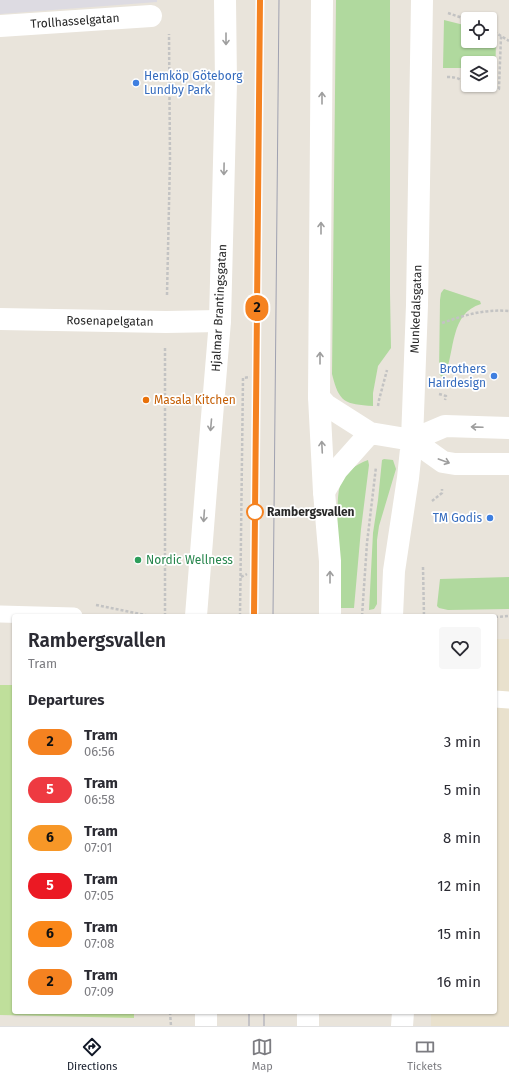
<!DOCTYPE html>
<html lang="en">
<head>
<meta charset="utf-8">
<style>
	:root { --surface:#fff; --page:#f7f7f7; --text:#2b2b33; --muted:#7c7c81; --line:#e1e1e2; --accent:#111827 }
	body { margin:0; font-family:"Fira Sans",sans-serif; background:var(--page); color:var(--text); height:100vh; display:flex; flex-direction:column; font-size:15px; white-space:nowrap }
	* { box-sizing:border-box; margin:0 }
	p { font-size:13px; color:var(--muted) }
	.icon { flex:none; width:22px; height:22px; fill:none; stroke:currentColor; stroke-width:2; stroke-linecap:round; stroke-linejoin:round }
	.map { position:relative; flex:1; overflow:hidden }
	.side { position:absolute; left:12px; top:614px; width:485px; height:400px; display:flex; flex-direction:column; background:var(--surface); border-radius:4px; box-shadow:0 1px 3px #0004 }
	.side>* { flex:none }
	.badge { padding:0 8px; border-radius:13px; font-size:14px; line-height:26px }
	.tools { position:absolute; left:461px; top:12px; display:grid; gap:8px }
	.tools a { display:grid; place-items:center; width:36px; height:36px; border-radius:4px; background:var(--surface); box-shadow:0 1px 3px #0004; font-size:20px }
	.map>.badge { position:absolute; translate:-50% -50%; box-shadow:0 0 0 2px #fff }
	h2 { padding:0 16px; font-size:15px; line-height:36px }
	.round { display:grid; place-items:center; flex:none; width:42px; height:42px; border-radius:4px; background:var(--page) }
	.summary { display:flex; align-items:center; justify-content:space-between; height:68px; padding:0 16px }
	h1 { font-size:19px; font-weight:600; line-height:30px }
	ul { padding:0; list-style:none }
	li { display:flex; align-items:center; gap:12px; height:48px; padding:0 16px }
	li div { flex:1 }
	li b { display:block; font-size:15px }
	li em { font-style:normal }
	li .badge { min-width:44px; font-weight:700; text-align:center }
	.menu { display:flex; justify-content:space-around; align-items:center; height:56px; border-top:1px solid var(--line); background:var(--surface); font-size:11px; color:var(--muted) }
	.menu a { display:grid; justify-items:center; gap:2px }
	.menu .current { color:var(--accent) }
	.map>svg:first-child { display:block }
	.industrial { fill:#dddbe2 }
	.education { fill:#e9e1cd }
	.green { fill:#b0d99e }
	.pitch { fill:#bfdf9b }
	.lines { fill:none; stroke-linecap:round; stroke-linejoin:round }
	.path { stroke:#c3c3c3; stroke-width:2.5; stroke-dasharray:3 2; stroke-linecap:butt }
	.lane { stroke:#fff; stroke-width:17 }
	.street { stroke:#fff; stroke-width:22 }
	.secondary { stroke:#fff; stroke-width:22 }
	.tram { stroke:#9fa1b0; stroke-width:1 }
	.oneway { stroke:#9e9e9e }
	.line-casing { stroke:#fff; stroke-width:9 }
	.line { stroke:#f58220; stroke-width:6 }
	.shop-dot { fill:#3f7fe0; stroke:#fff; stroke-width:1.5 }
	.food-dot { fill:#e8710a; stroke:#fff; stroke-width:1.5 }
	.stop-dot { fill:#fff; stroke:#f58220; stroke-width:2 }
	.leisure-dot { fill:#2e9e5b; stroke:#fff; stroke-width:1.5 }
	.labels { text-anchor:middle; stroke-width:3.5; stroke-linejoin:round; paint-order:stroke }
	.street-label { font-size:12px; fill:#282828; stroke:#fff }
	.shop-label { font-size:12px; fill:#366cbe; stroke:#fff; text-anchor:end }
	.food-label { font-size:12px; fill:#c56008; stroke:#fff; text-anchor:start }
	.stop-label { font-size:12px; font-weight:bold; fill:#282828; stroke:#fff; text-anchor:start }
	.leisure-label { font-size:12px; fill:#27864d; stroke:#fff; text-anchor:start }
</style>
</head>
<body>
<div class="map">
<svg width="509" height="1026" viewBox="0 0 509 1026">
	<rect width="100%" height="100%" fill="#e9e4db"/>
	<path class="industrial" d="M0 0H157V2L0 14Z"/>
	<path class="education" d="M495 639H509V1026H431V1012H495Z"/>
	<path class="green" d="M336 0H390V293L391 348 378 366 373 393V406C345 404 339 403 332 374Z
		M444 20 468 26V41H490V34L496 40 495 85H490V63H468V77L462 68H443Z
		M444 289 480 301 481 304C450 313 455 351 445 375L442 377 439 374 440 300 441 293Z
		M384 459 393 460 396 469 379 526 377 540V604L374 609 369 610 373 533 378 500 382 460Z
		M368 460 369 465 361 529 354 608H340C339 578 337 548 337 519 338 508 337 496 340 485 344 473 356 464 368 460Z
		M509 577V609L448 610 439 608 437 606 440 579Z"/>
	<path class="pitch" d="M0 685H14V1012H134V1018L0 1015Z"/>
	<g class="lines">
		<path class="path" d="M448 13 468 20
			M490 29 509 41
			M447 77C460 77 461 80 471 88L499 89 501 36
			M167 295 170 160 169 34
			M442 323C465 315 484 309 509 311
			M439 394 446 396 445 400
			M378 406 379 400 387 370
			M432 501 442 493V489
			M423 567 424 616
			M241 577 247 574
			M96 605 150 616
			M165 616V348
			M240 616 243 378 250 377
			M362 616 367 543 376 467
			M495 617 509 616
			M170 1012 171 1026"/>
		<path class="lane" d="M0 614 74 616
			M495 699 509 700"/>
		<path class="street" d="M0 26 151 16
			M0 319 166 322 220 321
			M319 397 326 405 370 433 412 440 443 462 455 464H509
			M412 440 445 426 509 428
			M324 492 337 470 370 433
			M392 616 394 571 408 478 412 440 417 305 422 0
			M402 1026 403 1012"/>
		<path class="secondary" d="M322 0 319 397 324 492 330 561V616
			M196 616 207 477 220 321 226 82 225 0
			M206 1026V1012
			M308 1026V1012"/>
		<path class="tram" d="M254 616 260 0
			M273 616 279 0
			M249 1026V1012
			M264 1026V1012"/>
	</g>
	<defs><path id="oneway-shaft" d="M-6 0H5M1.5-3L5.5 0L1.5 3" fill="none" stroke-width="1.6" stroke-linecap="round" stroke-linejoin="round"/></defs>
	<g class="oneway">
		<use href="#oneway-shaft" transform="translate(226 39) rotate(90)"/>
		<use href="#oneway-shaft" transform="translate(322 98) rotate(-90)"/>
		<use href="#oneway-shaft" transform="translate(224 169) rotate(91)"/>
		<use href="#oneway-shaft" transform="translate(321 228) rotate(-90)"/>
		<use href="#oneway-shaft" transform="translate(320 358) rotate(-90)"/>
		<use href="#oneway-shaft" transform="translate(211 425) rotate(95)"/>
		<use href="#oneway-shaft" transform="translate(477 427) rotate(-178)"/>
		<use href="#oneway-shaft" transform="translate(322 447) rotate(-93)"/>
		<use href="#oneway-shaft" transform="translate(444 461) rotate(20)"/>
		<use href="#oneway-shaft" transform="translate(204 516) rotate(94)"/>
		<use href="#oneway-shaft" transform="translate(330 577) rotate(-90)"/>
	</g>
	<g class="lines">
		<g class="line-casing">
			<path id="line" d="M254 616 260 0"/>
		</g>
		<use href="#line" class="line"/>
	</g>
	<g class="shop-dot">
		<circle cx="136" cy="83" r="4"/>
		<circle cx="494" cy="376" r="4"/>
		<circle cx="490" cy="518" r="4"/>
	</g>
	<circle class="food-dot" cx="146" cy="400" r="4"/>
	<circle class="stop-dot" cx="255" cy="512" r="8"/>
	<circle class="leisure-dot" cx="138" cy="560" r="4"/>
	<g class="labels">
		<g class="street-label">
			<text transform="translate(75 21) rotate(-4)" y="4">Trollhasselgatan</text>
			<text transform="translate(219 308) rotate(-87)" y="4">Hjalmar Brantingsgatan</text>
			<text transform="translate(416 309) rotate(-88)" y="4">Munkedalsgatan</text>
			<text transform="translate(110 321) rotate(1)" y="4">Rosenapelgatan</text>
		</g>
		<g class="shop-label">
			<text x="144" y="80" text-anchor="start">Hemköp Göteborg<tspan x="144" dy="14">Lundby Park</tspan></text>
			<text x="486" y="373">Brothers<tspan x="486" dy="14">Hairdesign</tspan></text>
			<text x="482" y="522">TM Godis</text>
		</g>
		<g class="food-label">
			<text x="154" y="404">Masala Kitchen</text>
		</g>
		<g class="stop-label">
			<text x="267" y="516">Rambergsvallen</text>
		</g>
		<g class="leisure-label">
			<text x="146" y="564">Nordic Wellness</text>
		</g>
	</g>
</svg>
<div class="tools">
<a><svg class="icon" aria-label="locate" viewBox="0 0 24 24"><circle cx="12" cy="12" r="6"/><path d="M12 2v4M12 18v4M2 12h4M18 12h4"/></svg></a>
<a><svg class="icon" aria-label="layers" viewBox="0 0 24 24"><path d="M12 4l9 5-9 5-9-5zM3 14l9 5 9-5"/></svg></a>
</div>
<b class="badge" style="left:257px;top:308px;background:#f58220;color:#111">2</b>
<section class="side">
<div class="summary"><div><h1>Rambergsvallen</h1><p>Tram</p></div><a class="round"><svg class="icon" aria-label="heart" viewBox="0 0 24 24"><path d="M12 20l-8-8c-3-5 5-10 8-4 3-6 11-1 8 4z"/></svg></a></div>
<h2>Departures</h2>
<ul>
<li><span class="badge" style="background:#f58220;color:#111">2</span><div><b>Tram</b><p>06:56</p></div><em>3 min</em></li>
<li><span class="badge" style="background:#ee3a41;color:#fff">5</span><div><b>Tram</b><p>06:58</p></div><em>5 min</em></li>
<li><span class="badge" style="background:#f79727;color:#111">6</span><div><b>Tram</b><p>07:01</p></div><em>8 min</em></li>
<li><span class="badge" style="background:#eb1923;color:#fff">5</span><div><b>Tram</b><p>07:05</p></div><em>12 min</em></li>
<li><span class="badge" style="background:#fa8719;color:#111">6</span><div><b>Tram</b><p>07:08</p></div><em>15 min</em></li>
<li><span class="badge" style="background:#f58220;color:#111">2</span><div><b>Tram</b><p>07:09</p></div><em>16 min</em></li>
</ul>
</section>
</div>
<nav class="menu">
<a class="current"><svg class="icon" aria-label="directions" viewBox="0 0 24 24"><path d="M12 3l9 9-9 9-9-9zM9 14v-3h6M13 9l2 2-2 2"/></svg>Directions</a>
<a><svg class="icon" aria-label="map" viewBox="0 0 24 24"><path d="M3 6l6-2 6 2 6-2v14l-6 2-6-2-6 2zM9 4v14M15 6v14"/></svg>Map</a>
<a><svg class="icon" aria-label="tickets" viewBox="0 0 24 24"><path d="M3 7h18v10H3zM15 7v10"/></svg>Tickets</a>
</nav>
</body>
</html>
